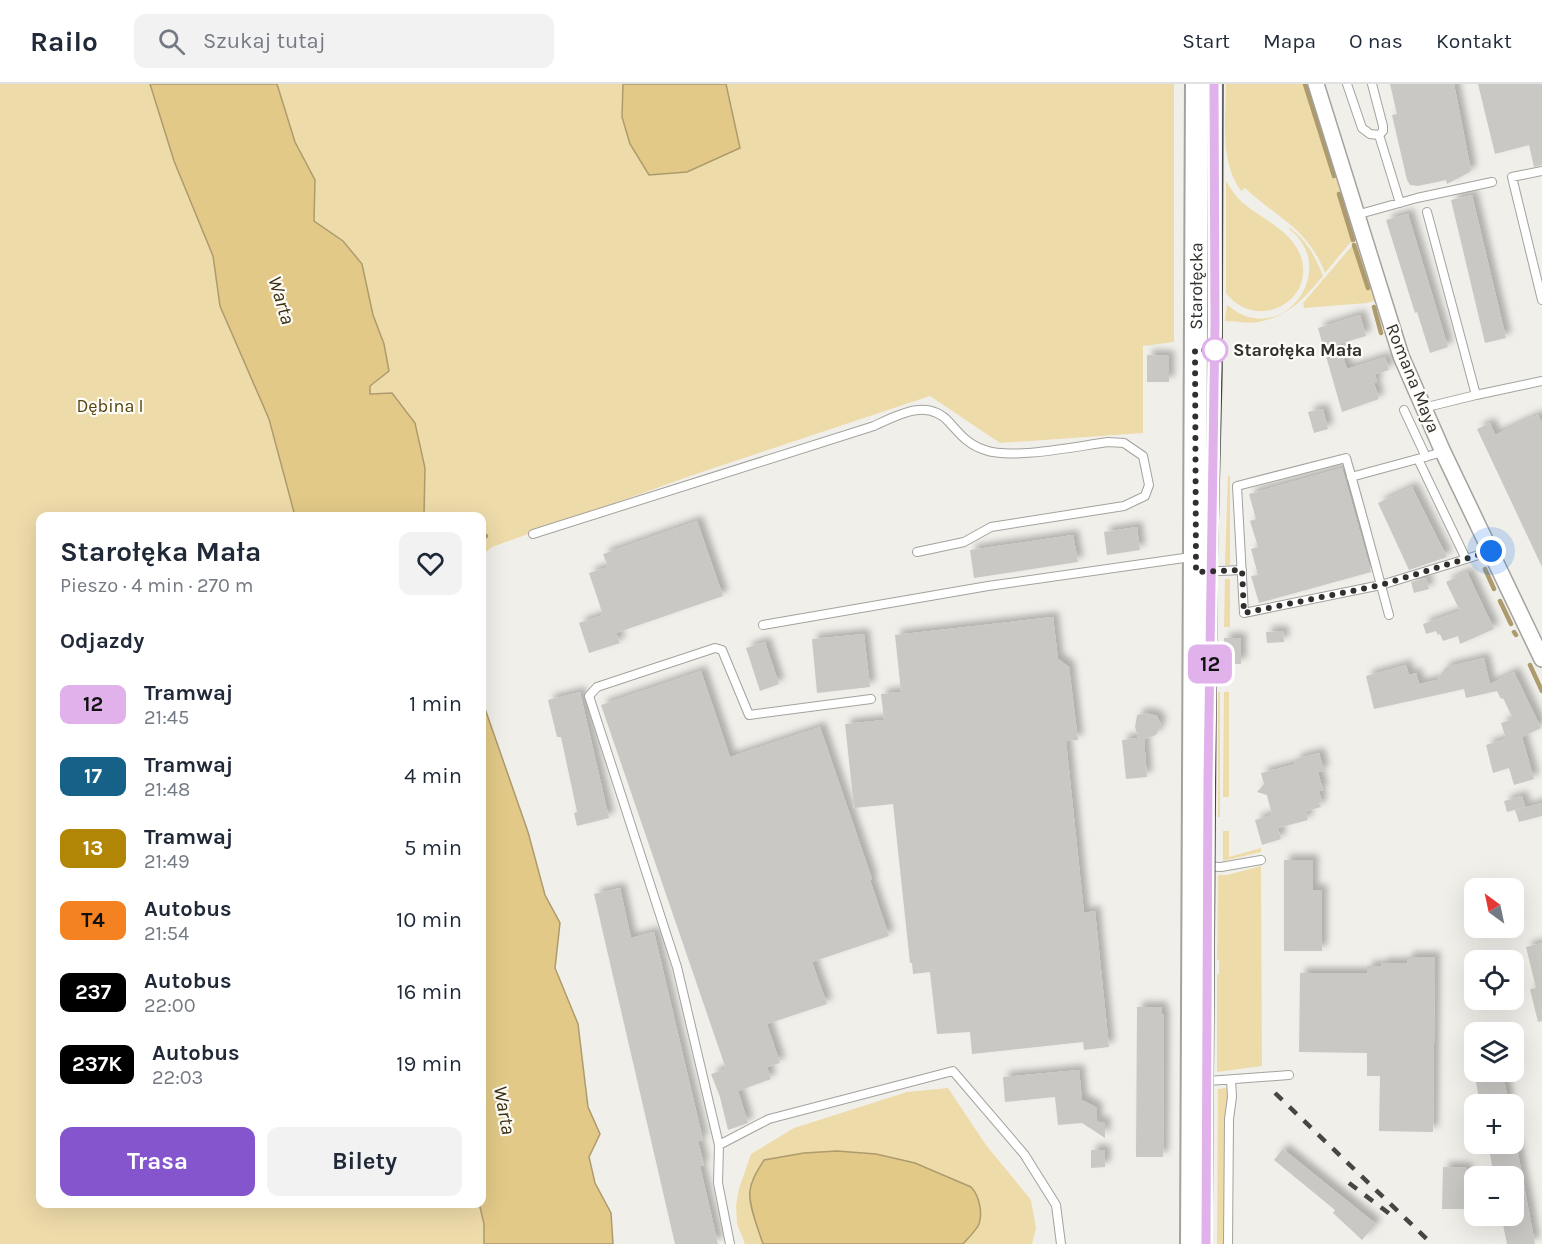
<!DOCTYPE html>
<html lang="pl">
<head>
<meta charset="utf-8">
<style>
	:root { --surface:#fff; --page:#f2f2f3; --text:#1f2937; --muted:#747a83; --line:#e0e1e3; --accent:#8555ce }
	body { margin:0; font-family:Karla,sans-serif; background:var(--page); color:var(--text); height:100vh; display:flex; flex-direction:column; font-size:22px; white-space:nowrap }
	* { box-sizing:border-box; margin:0 }
	p { font-size:20px; color:var(--muted) }
	.icon { flex:none; width:33px; height:33px; fill:none; stroke:currentColor; stroke-width:2; stroke-linecap:round; stroke-linejoin:round }
	.map { position:relative; flex:1; overflow:hidden }
	.sheet { position:absolute; left:36px; top:428px; width:450px; height:696px; display:flex; flex-direction:column; background:var(--surface); border-radius:12px; box-shadow:0 6px 24px #0002 }
	.sheet>* { flex:none }
	.badge { padding:0 12px; border-radius:9px; font-size:21px; line-height:39px }
	.needle { width:39px; rotate:327deg }
	.buttons { position:absolute; left:1464px; top:794px; display:grid; gap:12px }
	.buttons a { display:grid; place-items:center; width:60px; height:60px; border-radius:12px; background:var(--surface); box-shadow:0 6px 24px #0002; font-size:30px }
	.you { position:absolute; width:30px; height:30px; margin:-15px; border:4px solid #fff; border-radius:50%; background:#1a73e8; box-shadow:0 0 0 9px #1a73e833 }
	.map>.badge { position:absolute; translate:-50% -50%; box-shadow:0 0 0 3px #fff }
	h2 { padding:0 24px; font-size:22px; line-height:54px }
	.round { display:grid; place-items:center; flex:none; width:63px; height:63px; border-radius:12px; background:var(--page) }
	.overview { display:flex; align-items:center; justify-content:space-between; height:102px; padding:0 24px }
	h1 { font-size:28px; font-weight:700; line-height:45px }
	.button { display:flex; gap:12px; margin-top:auto; padding:12px 24px }
	.button a { flex:1; height:69px; border-radius:12px; background:var(--accent); color:#fff; font-size:24px; font-weight:700; line-height:69px; text-align:center }
	.button a+a { background:var(--page); color:var(--text) }
	ul { padding:0; list-style:none }
	li { display:flex; align-items:center; gap:18px; height:72px; padding:0 24px }
	li div { flex:1 }
	li b { display:block; font-size:22px }
	li em { font-style:normal }
	li .badge { min-width:66px; font-weight:700; text-align:center }
	header { display:flex; align-items:center; gap:36px; box-sizing:border-box; height:84px; padding:0 30px; background:var(--surface); border-bottom:2px solid var(--line) }
	header strong { font-size:28px }
	nav { display:flex; gap:33px; margin-inline-start:auto; font-size:21px }
	.search { width:420px; height:54px; background:var(--page); display:flex; align-items:center; gap:15px; box-sizing:border-box; padding:0 21px; border-radius:12px; color:var(--muted); font-size:22px }
	.map>svg:first-child { display:block }
	.green { fill:#eedbaa }
	.water { fill:#e2c988; stroke:#ad9b6d; stroke-width:1.5 }
	.lines { fill:none; stroke-linecap:round; stroke-linejoin:round }
	.stream { stroke:#ad9b6d; stroke-width:4.5 }
	.building { fill:#cac8c4; filter:url(#shadow) }
	.lane-casing { stroke:#a4a29d; stroke-width:10 }
	.street-casing { stroke:#a4a29d; stroke-width:18 }
	.secondary-casing { stroke:#a4a29d; stroke-width:26 }
	.lane { stroke:#fff; stroke-width:8 }
	.street { stroke:#fff; stroke-width:15 }
	.secondary { stroke:#fff; stroke-width:22 }
	.tram { stroke:#474644; stroke-width:1.5 }
	.rail { stroke:#474644; stroke-width:4.5; stroke-dasharray:10 10; stroke-linecap:butt }
	.line-casing { stroke:#fff; stroke-width:14 }
	.line { stroke:#e0b1eb; stroke-width:9 }
	.walk { stroke:#31302f; stroke-width:6; stroke-dasharray:0 10.8 }
	.stop-dot { fill:#fff; stroke:#e0b1eb; stroke-width:3 }
	.labels { text-anchor:middle; stroke-width:4.5; stroke-linejoin:round; paint-order:stroke }
	.street-label { font-size:18px; fill:#31302f; stroke:#fefcf7 }
	.stop-label { font-size:18px; font-weight:bold; fill:#31302f; stroke:#fefcf7; text-anchor:start }
	.park-label { font-size:18px; fill:#54430f; stroke:#fefcf7 }
	.water-label { font-size:20px; font-style:italic; fill:#3b3012; stroke:#fefcf7 }
</style>
</head>
<body>
<header>
<strong>Railo</strong>
<div class="search"><svg class="icon" aria-label="search" viewBox="0 0 24 24"><circle cx="10" cy="10" r="6"/><path d="M15 15l6 6"/></svg>Szukaj tutaj</div>
<nav><a>Start</a><a>Mapa</a><a>O nas</a><a>Kontakt</a></nav>
</header>
<div class="map">
<svg width="1542" height="1160" viewBox="0 0 1542 1160">
	<defs>
		<filter id="shadow"><feDropShadow dx="5.5" dy="-5.5" stdDeviation="3" flood-color="#0004"/></filter>
	</defs>
	<rect width="100%" height="100%" fill="#f1efea"/>
	<path class="green" d="M0 0H150L174 77 213 172 220 222 269 335 295 432H40V1119H479L484 1140V1160H0Z
		M277 0H623L622 33 740 64 726 0H1174V258L1143 262V349L1000 359 930 312 693 391 492 463 482 471V432H424L425 384 370 310V302L384 260 343 157 314 137 315 96 295 58Z
		M1207 0H1211V95H1204Z
		M1226 0H1310L1357 155 1349 160 1325 189C1307 143 1278 135 1245 104L1241 107C1219 76 1226 36 1226 0Z
		M1226 97C1231 105 1236 113 1243 119 1261 134 1289 146 1299 168 1320 215 1257 250 1226 209Z
		M1290 144C1307 157 1315 172 1323 192 1303 215 1290 232 1258 238 1247 240 1235 237 1225 237L1227 221C1232 224 1237 229 1243 231 1293 252 1336 180 1289 145Z
		M1358 158 1377 216 1367 219 1304 224 1303 219 1351 163Z
		M1209 246H1211L1210 341 1204 338V288H1209Z
		M1228 391 1230 393V481H1225Z
		M1225 495H1230V543H1224Z
		M1218 608H1220V733H1218Z
		M1224 608H1229V713H1223Z
		M1223 747H1229V773L1261 764V768L1223 777Z
		M1261 782 1262 982 1217 988V890H1219V876H1217L1218 791H1227Z
		M948 1004 986 1061 1031 1116 1036 1144 1032 1160H745L737 1140 736 1121 739 1105 751 1070 794 1044 907 1008Z
		M1227 1004 1228 1012 1225 1037 1224 1160H1217L1218 1005Z"/>
	<path class="water" d="M150 0H277L295 58 315 96 314 137 343 157 362 180 373 231 384 260 389 287 370 302V310L392 309 415 339 425 384 424 432H295L269 335 220 222 213 172 174 77Z
		M623 0H726L740 64 687 88 649 91 630 60 622 33Z
		M482 567V616L528 748 545 811 560 839 555 884 578 940 588 1023 600 1050 589 1073 595 1099 611 1129 613 1160H484V1140L479 1119H482Z
		M837 1067 876 1070 915 1079 971 1103C979 1111 983 1129 979 1140 976 1147 967 1155 963 1160H763C759 1147 748 1121 750 1107 751 1096 758 1086 764 1076L804 1069Z"/>
	<g class="lines">
		<path class="stream" d="M1305 0 1334 92
			M1339 110 1353 156
			M1354 161 1368 204
			M1374 223 1381 249
			M482 453 486 452
			M1485 485 1494 505
			M1500 517 1511 540
			M1514 548 1516 551
			M1530 581 1542 607"/>
	</g>
	<path class="building" d="M1390 0H1454L1471 86 1468 89 1447 100 1446 96 1418 102 1410 101 1407 96 1392 31 1397 30Z
		M1478 0H1542V81L1534 83 1529 61 1495 70Z
		M1472 111 1506 254 1485 259 1451 116Z
		M1408 130 1448 263 1430 269 1417 228 1415 229 1386 136Z
		M1360 231 1366 252 1339 260 1347 285 1385 273 1389 286 1375 290 1377 298 1374 299 1379 315 1342 328 1318 244Z
		M1147 271 1169 272V298H1147Z
		M1323 325 1328 345 1314 349 1308 328Z
		M1538 331 1542 339V483L1477 345 1490 339 1495 351Z
		M1342 384 1371 488 1259 519 1251 492 1258 491 1251 465 1258 463 1250 437 1256 435 1249 410Z
		M1412 403 1447 473 1409 486 1378 419Z
		M697 437 723 512 616 549 620 559 589 569 579 539 603 531 589 489 608 483 603 470Z
		M1137 443 1140 466 1107 471 1104 448Z
		M1073 451 1078 478 974 494 970 466Z
		M1467 488 1494 545 1460 560 1458 552 1443 557 1440 550 1438 551 1436 547 1426 550 1423 540 1460 527 1446 498Z
		M1426 494 1429 505 1414 509 1411 498Z
		M1053 533 1058 575 1069 583 1078 656 1066 657 1084 829 1095 827 1109 963 1084 966 1083 958 972 970 970 948 937 950 930 888 913 890 912 879H910L893 720 854 724 845 640 884 636 881 610 901 608 895 551Z
		M1283 547 1284 558 1267 559 1266 548Z
		M864 550 870 603 817 609 812 555Z
		M1224 554H1241V580H1224Z
		M765 558 779 600 760 607 746 564Z
		M1484 574 1490 600 1514 588 1541 644 1522 653 1534 695 1514 701 1509 684 1493 689 1486 661 1506 655 1501 639 1513 635 1503 614 1501 615 1497 607 1466 614 1464 605 1374 625 1366 592 1406 581 1409 591 1416 589 1419 600 1437 596 1446 583Z
		M701 587 730 673 820 643 872 795 870 796 889 852 812 878 827 920 767 940 780 979 767 983 771 995 738 1007 748 1039 728 1046 720 1013 711 990 726 985 601 621Z
		M580 608 609 734 577 742 574 729 577 728 561 653H557L548 616Z
		M1146 629 1157 632 1161 640 1156 651 1144 655 1147 693 1126 695 1122 656 1138 654 1135 643 1137 631Z
		M1319 669 1324 687 1318 688 1323 706 1319 707 1322 718 1319 719 1321 723 1306 727 1308 736 1278 744 1281 755 1262 761 1255 736 1272 731 1267 711 1257 708 1264 700 1261 689 1296 680 1295 675Z
		M1522 712 1525 723 1507 728 1504 717Z
		M1542 719V732L1519 738 1515 726Z
		M1284 776H1313V806H1322V867H1284Z
		M620 804 631 854 654 848 703 1056 698 1057 704 1081 700 1082 718 1160H675L594 810Z
		M1542 859V937L1538 938 1530 905 1536 904 1526 863Z
		M1407 873H1435L1433 1048 1379 1047 1380 992H1367V969L1299 968 1300 889H1367V882H1381L1382 879H1407Z
		M1137 923H1162V930H1164L1163 1073H1136Z
		M1079 986 1082 1016 1097 1024V1038H1105V1054L1082 1039 1058 1041 1055 1013 1005 1018 1003 993Z
		M1474 987H1502L1509 1020H1480Z
		M1488 1059H1516L1535 1160H1507L1501 1131H1514V1092H1494Z
		M1283 1065 1376 1140 1362 1156 1333 1129 1335 1126 1274 1076Z
		M1091 1066H1105V1083L1091 1084Z
		M1443 1083 1467 1084V1125H1442Z"/>
	<g class="lines">
		<g class="lane-casing">
			<path id="lane" d="M1347 0 1362 44 1370 50 1379 51
				M1372 0 1383 42V47L1379 51 1400 119
				M1542 87 1512 93 1542 216
				M1427 128 1476 311 1542 297
				M1356 131 1417 114 1492 98
				M1423 324 1476 311
				M1404 326 1426 373
				M1418 375 1466 475 1491 467
				M1351 393 1443 368
				M533 450 874 342C898 331 927 314 949 338 960 350 968 361 985 366 1012 376 1078 362 1108 358L1124 359 1143 372 1149 401 1145 412 1124 422 991 443 964 458 917 468
				M1198 488 1242 486
				M1389 531C1375 479 1361 426 1346 374L1237 402 1244 529 1381 501 1466 475
				M763 541 988 502 1191 473
				M1194 782 1221 783 1261 776
				M1194 998 1289 991
				M719 1061 769 1035 953 987 1024 1070 1056 1121 1061 1160
				M730 1160 718 1099 719 1061 677 883 589 612 597 603 715 564 722 566 749 631 871 615
				M1228 1160 1229 1035 1232 1013 1231 996"/>
		</g>
		<g class="street-casing">
			<path id="street" d="M1316 0 1401 272 1443 368 1542 575"/>
		</g>
		<g class="secondary-casing">
			<g id="secondary">
				<path id="s1" d="M1192 1160 1197 0"/>
			</g>
		</g>
		<use href="#lane" class="lane"/>
		<use href="#street" class="street"/>
		<use href="#secondary" class="secondary"/>
		<path class="tram" d="M1212 1160 1217 487 1222 287 1223 0"/>
		<path class="rail" d="M1275 1009 1432 1160
			M1349 1099 1395 1134"/>
	</g>
	<g class="lines">
		<g class="line-casing">
			<path id="line" d="M1206 1160 1208 697 1215 241 1214 0"/>
		</g>
		<use href="#line" class="line"/>
		<path class="walk" d="M1215 266H1195L1196 488 1242 486 1244 529 1381 501 1491 467"/>
	</g>
	<circle class="stop-dot" cx="1215" cy="266" r="12"/>
	<g class="labels">
		<g class="street-label">
			<text dy="6" stroke="none"><textPath href="#s1" startOffset="958">Starołęcka</textPath></text>
			<text transform="translate(1413 294) rotate(68)" y="6">Romana Maya</text>
		</g>
		<g class="stop-label">
			<text x="1233" y="272">Starołęka Mała</text>
		</g>
		<g class="park-label">
			<text x="110" y="328">Dębina I</text>
		</g>
		<g class="water-label">
			<text transform="translate(282 216) rotate(73)" y="7">Warta</text>
			<text transform="translate(505 1026) rotate(80)" y="7">Warta</text>
		</g>
	</g>
</svg>
<div class="buttons">
<a><svg class="needle" viewBox="-14 -14 28 28"><path d="M0-13l5 13h-10z" fill="#e53935"/><path d="M0 13l5-13h-10z" fill="#747a83"/></svg></a>
<a><svg class="icon" aria-label="locate" viewBox="0 0 24 24"><circle cx="12" cy="12" r="6"/><path d="M12 2v4M12 18v4M2 12h4M18 12h4"/></svg></a>
<a><svg class="icon" aria-label="layers" viewBox="0 0 24 24"><path d="M12 4l9 5-9 5-9-5zM3 14l9 5 9-5"/></svg></a>
<a>+</a>
<a>−</a>
</div>
<div class="you" style="left:1491px;top:467px"></div>
<b class="badge" style="left:1210px;top:580px;background:#e0b1eb;color:#111">12</b>
<section class="sheet">
<div class="overview"><div><h1>Starołęka Mała</h1><p>Pieszo · 4 min · 270 m</p></div><a class="round"><svg class="icon" aria-label="heart" viewBox="0 0 24 24"><path d="M12 20l-8-8c-3-5 5-10 8-4 3-6 11-1 8 4z"/></svg></a></div>
<h2>Odjazdy</h2>
<ul>
<li><span class="badge" style="background:#e0b1eb;color:#111">12</span><div><b>Tramwaj</b><p>21:45</p></div><em>1 min</em></li>
<li><span class="badge" style="background:#166187;color:#fff">17</span><div><b>Tramwaj</b><p>21:48</p></div><em>4 min</em></li>
<li><span class="badge" style="background:#b18506;color:#fff">13</span><div><b>Tramwaj</b><p>21:49</p></div><em>5 min</em></li>
<li><span class="badge" style="background:#f58220;color:#111">T4</span><div><b>Autobus</b><p>21:54</p></div><em>10 min</em></li>
<li><span class="badge" style="background:#000;color:#fff">237</span><div><b>Autobus</b><p>22:00</p></div><em>16 min</em></li>
<li><span class="badge" style="background:#000;color:#fff">237K</span><div><b>Autobus</b><p>22:03</p></div><em>19 min</em></li>
</ul>
<div class="button"><a>Trasa</a><a>Bilety</a></div>
</section>
</div>
</body>
</html>
